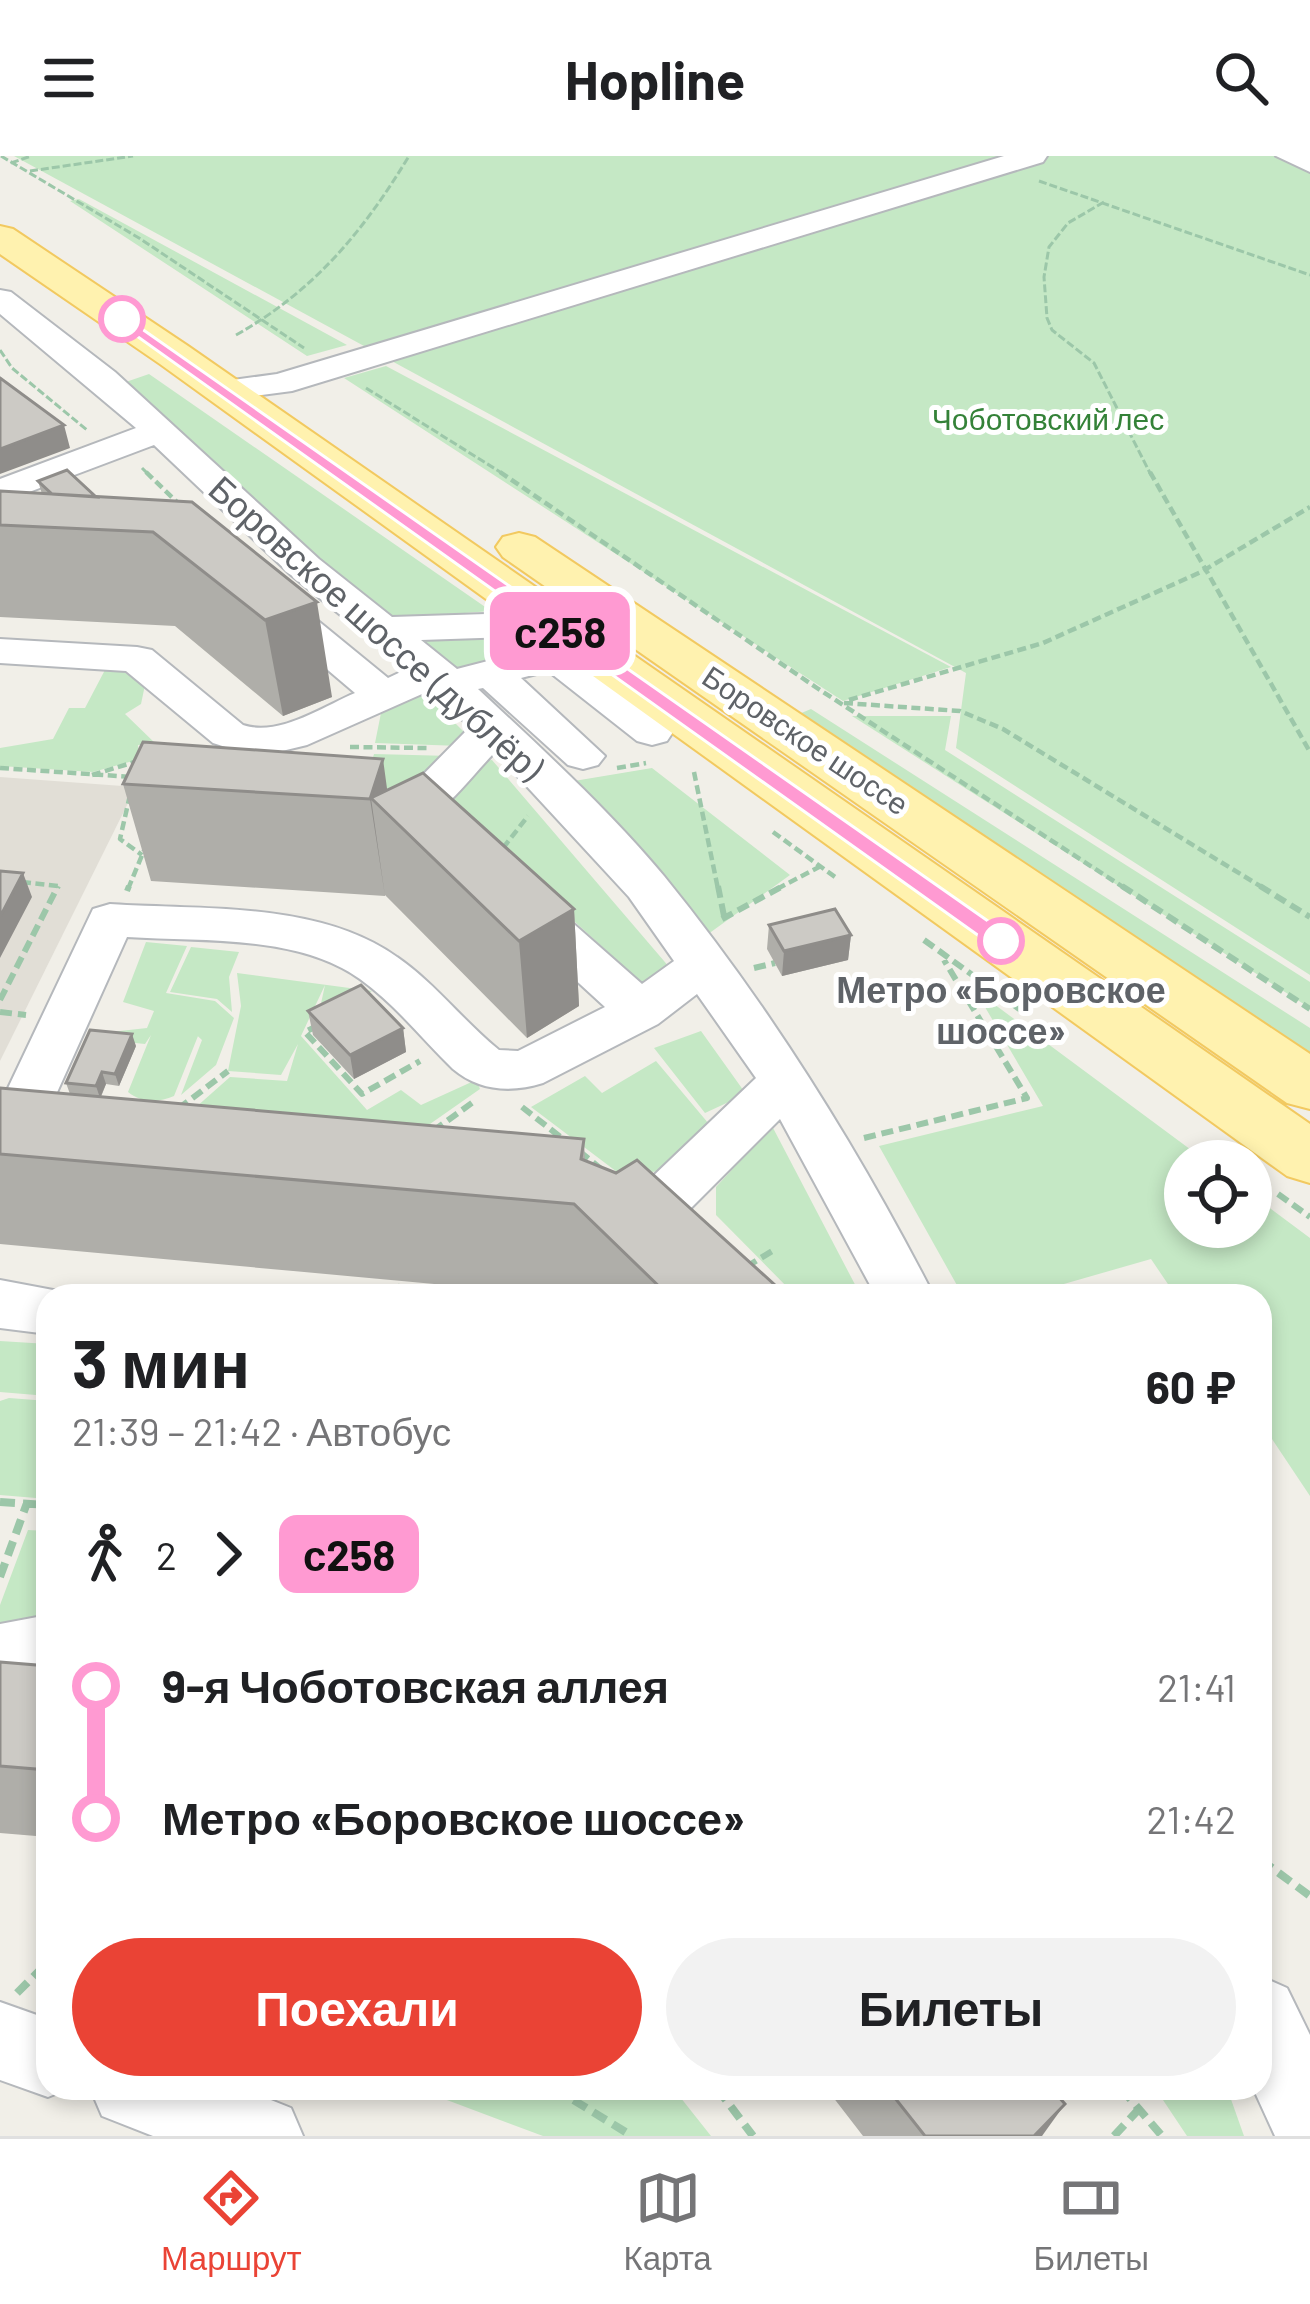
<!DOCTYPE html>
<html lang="ru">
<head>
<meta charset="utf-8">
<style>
	:root { --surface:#fff; --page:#f2f2f2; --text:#202124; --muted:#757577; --line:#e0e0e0; --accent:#ea4335 }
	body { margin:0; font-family:Barlow,sans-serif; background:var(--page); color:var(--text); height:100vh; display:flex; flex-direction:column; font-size:45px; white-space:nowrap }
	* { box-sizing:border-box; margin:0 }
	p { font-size:39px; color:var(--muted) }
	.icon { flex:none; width:66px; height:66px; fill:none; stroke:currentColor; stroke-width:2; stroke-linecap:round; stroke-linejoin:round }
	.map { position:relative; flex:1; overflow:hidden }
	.sheet { position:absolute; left:36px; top:1128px; width:1236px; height:816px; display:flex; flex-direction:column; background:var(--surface); border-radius:36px; box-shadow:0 6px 18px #0003 }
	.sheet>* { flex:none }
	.badge { padding:0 24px; border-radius:18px; font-size:42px; line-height:78px }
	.fabs { position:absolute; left:1164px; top:984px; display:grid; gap:24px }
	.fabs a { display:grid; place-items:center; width:108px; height:108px; border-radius:50%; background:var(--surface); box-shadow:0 6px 18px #0003; font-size:60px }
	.map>.badge { position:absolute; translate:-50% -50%; box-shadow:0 0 0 6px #fff }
	.legs { display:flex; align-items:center; gap:18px; height:132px; padding:0 36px; font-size:39px }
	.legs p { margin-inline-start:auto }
	.headline { display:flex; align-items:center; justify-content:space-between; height:204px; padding:0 36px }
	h1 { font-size:66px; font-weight:700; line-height:90px }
	.cta { display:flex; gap:24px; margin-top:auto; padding:24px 36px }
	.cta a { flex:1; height:138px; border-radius:72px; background:var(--accent); color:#fff; font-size:48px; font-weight:700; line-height:138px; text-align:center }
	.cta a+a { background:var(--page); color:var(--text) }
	ul { padding:0 36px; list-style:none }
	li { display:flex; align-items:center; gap:42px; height:132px; font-size:45px }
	li i { display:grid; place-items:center; width:18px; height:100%; margin:0 15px; background:currentColor }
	li i::after { content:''; width:30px; height:30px; margin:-15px; border:9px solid; border-radius:50%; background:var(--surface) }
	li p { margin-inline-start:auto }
	li:first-child i { background:linear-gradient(#0000 50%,currentColor 0) }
	li:last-child i { background:linear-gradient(currentColor 50%,#0000 0) }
	header { display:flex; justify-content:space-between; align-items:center; height:156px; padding:0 36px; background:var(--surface); font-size:54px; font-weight:700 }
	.tabs { display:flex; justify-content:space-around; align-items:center; height:168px; border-top:3px solid var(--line); background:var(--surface); font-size:33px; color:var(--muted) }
	.tabs a { display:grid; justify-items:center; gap:6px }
	.tabs .selected { color:var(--accent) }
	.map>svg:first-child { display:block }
	.education { fill:#e1ded6 }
	.green { fill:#c5e8c5 }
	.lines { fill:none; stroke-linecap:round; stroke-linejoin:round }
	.minor-casing { stroke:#b5b8bc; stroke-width:4 }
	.major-casing { stroke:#f2c960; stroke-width:4 }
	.path-far3 { stroke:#9cc7a9; stroke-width:3; stroke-dasharray:8 3; stroke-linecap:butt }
	.path-far2 { stroke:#9cc7a9; stroke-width:4.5; stroke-dasharray:9 4.5; stroke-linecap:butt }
	.path-far1 { stroke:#9cc7a9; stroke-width:6; stroke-dasharray:12 6; stroke-linecap:butt }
	.path { stroke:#9cc7a9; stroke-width:8; stroke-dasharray:15 8; stroke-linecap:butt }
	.minor { fill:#fff; fill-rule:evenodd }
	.major { fill:#fff2af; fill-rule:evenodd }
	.wall { fill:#afaea9 }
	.shaded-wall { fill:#8f8d8a }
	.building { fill:#cccac5; stroke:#8f8d8a; stroke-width:3 }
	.line-1 { fill:#ff9ad2; stroke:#fff; stroke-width:3 }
	.stop-1-dot { fill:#fff; stroke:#ff9ad2; stroke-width:6 }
	.labels { text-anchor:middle; stroke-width:10; stroke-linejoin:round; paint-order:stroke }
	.far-park-label { font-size:30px; fill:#348238; stroke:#fff }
	.far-street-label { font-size:30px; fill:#5f6368; stroke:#fff }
	.street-label { font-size:36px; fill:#5f6368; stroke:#fff }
	.stop-label { font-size:36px; font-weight:bold; fill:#5f6368; stroke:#fff }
</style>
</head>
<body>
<header><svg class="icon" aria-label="menu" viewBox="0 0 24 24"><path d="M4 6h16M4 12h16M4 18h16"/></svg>Hopline<svg class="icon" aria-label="search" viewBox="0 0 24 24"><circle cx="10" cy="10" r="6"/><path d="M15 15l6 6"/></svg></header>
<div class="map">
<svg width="1310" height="1980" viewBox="0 0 1310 1980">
	<rect width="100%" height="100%" fill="#f1efe8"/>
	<path class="education" d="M0 621 136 631 0 905Z"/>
	<path class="green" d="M14 0H1284L1310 10V819L956 592 966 517Z
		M79 43 347 189 307 200 70 45Z
		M386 210 951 511 843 545 344 222Z
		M149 218 491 455 386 463 123 227Z
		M525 476 539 481 534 502 522 494 457 521 416 484Z
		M106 512 119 513 145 529 141 548 125 558 157 589H138L140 603 93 616 0 610V592L53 583 69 552H85Z
		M419 531 468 580 461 590 375 587 383 547Z
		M811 553 1310 872V898L799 558Z
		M852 560H951L945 594 1310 826V852Z
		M374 598 451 600 417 636 364 632Z
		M492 604 670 812 644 829 446 648 484 605Z
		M652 612 790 719 704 781 574 625Z
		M146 786 187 790 166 837 215 845 234 862 216 909 181 939 202 884 189 872 198 880 174 940C158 947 142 947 128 936L151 879 145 888 107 884 111 876 147 872 154 855 123 846Z
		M191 791 239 796 229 821 232 856 217 843 170 836Z
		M237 817 372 835 317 866 325 829 301 880 367 954 401 934 421 949 476 924 480 933 390 996 186 960 230 921 287 925 298 888 281 919 228 915 241 850Z
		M975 834 1206 1005H1185V1071H1251V1038L1310 1082V1340L1260 1265V1140H1176L1151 1103 1022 1140H963L879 990 1043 950Z
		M701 875 746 938 705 957 654 892Z
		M656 905 714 974 671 1014 621 1019 531 951 585 920 602 937Z
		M772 970 861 1140H796L716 1059V1031Z
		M0 1185 48 1188V1240L0 1236Z
		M9 1242 48 1245V1343L0 1339V1245Z
		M28 1374 48 1375V1458L39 1457 30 1482 0 1489V1449Z
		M415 1932H673L711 1980H543Z
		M1155 1932H1227L1244 1980H1187Z"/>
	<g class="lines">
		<g class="minor-casing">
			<path id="minor" d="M1004 0H1047L1043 6 292 235 223 244 211 241 206 234 211 227 277 218Z
				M1276 0H1310V16Z
				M0 134 11 136 115 216 319 403 392 461 550 456 564 459 580 475 569 491 667 567 673 576 667 585 652 589 637 585 548 515 521 522 605 600 598 609 583 613 568 609 483 532 478 533C541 592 608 653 664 720 768 848 858 992 934 1140H876L780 963 689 1054 669 1060 649 1054 641 1039 649 1024 756 922 697 838 658 868 543 927C511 937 479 935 453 913 422 883 395 848 360 823 297 778 201 786 127 781L27 1003 19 1018 0 1024V949L93 753 110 748C201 754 319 745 397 801 435 827 463 865 499 894L518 895 605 851 508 762 501 751 508 740 525 735 542 740 642 828 674 805 629 741 495 596C448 645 436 680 361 660L355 650 361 640 405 637 470 571 431 534 307 589 257 601 213 587 126 515 0 507V483L137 491 152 494 243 569C279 581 322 551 355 537L256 453 250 445 256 437H284L388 522 407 513 291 419 154 289 0 347V323L136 272 0 158ZM535 480 523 496 457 513 421 484Z
				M0 1124 69 1137 48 1140V1178L0 1172Z
				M48 1459V1523L0 1532V1468Z
				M1260 1820 1287 1832 1310 1879V1980H1275L1253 1932H1260Z
				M0 1846 48 1863V1932H70L48 1941 0 1924Z
				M90 1932H241L291 1952 303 1980H153L102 1960Z"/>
		</g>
		<g class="major-casing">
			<path id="major" d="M0 70 13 73 188 190 1310 968V1027L1287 1020 160 208 0 98Z
				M519 377 535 381 1310 898V953L1287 947 503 401 496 391 503 381Z"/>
		</g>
		<path class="path-far3" d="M1 0 139 82 304 192
			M11 7 31 0
			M30 15 133 0
			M1039 25 1310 119
			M1104 46 1068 67 1049 91 1044 121 1047 162 1052 174 1094 207 1151 319
			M236 179C314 135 363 76 409 0
			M0 194 12 212 87 274
			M366 232 505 319
			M142 312 149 319"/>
		<path class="path-far2" d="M146 316 180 349
			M500 316 817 532 1126 733
			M1150 316 1310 596
			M849 544 1043 487 1201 416 1310 351
			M844 547 960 555 1003 573 1265 733
			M350 591 427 592
			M0 612 132 621
			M617 612 646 607
			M694 616 718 733
			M92 619 138 605
			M130 639 120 683 142 699
			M773 676 835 721
			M503 692 528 660
			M22 726 58 730 56 733
			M128 733 145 692
			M777 733 819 711"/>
		<path class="path-far1" d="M718 730 725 765
			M1122 730 1310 853
			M1260 730 1310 761
			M127 735 129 730
			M722 763 783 730
			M924 784 1025 857
			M754 812 775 807
			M0 844 58 730
			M0 856 26 859
			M319 869 305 876 362 938 420 905
			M522 951 563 983
			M178 953 228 915
			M433 975 476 944
			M864 982 1027 942 944 804
			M579 995 601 1013
			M1278 1038 1310 1061
			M746 1111 774 1094
			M399 1140 402 1125"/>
		<path class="path" d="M0 1346 48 1349
			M0 1421 27 1347
			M1260 1703 1310 1740
			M17 1837 48 1806
			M554 1932 632 1980
			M717 1932 753 1980
			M1121 1932 1162 1980
			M1114 1980 1139 1953"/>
		<use href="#minor" class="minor"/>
		<use href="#major" class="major"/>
	</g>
	<path class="wall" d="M38 325 96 341 192 346 332 541 283 560 175 470 0 461V335L42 338Z
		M123 628 387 634 574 753 579 850 527 882 385 739V740L151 725Z
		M769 769 851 779 848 804 782 820 767 793Z
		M308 855 403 872 406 896 354 923 313 879Z
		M136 890 119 930 106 928 101 941 584 983 585 1005 787 1140H565L0 1088V932L70 938 66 927Z
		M0 1506 48 1510V1681L0 1677Z
		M826 1932H1051L1042 1980H863Z"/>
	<path class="shaded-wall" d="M64 269 70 292 0 318V293Z
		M317 446 332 541 283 560 265 464Z
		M383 603 391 662 371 642 385 740 370 643Z
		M23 717 32 741 0 802V761Z
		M574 753 579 850 527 882 519 785Z
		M851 779 848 804 782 820 784 795Z
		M403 872 406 896 354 923 350 899Z
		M132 878 136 890 119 930 115 918Z
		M102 916 106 928 100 942 96 930Z
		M1065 1948 1042 1980H1034Z"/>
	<path class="building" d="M0 222 64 269 0 293Z
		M67 314 96 341 52 338 38 325Z
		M0 335 192 346 317 446 265 464 153 376 0 369Z
		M143 586 383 603 370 643 123 628Z
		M423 617 574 753 519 785 371 642Z
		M0 715 23 717 0 761Z
		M835 753 851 779 784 795 769 769Z
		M361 829 403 872 350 899 308 855Z
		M90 874 132 878 115 918 102 916 96 930 66 927Z
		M0 932 584 983 581 1003 616 1017 637 1004 787 1140H669L574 1048 0 998Z
		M0 1506 48 1510V1614L0 1610Z
		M887 1932H1051L1065 1948 1034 1980H925Z"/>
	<path class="line-1" d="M122 159 1008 779V790H993L117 166Z"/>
	<g class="stop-1-dot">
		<circle cx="122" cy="163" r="21"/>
		<circle cx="1001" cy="785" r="21"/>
	</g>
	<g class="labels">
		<g class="far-park-label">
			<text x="1048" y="274">Чоботовский лес</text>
		</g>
		<g class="far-street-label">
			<text transform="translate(805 585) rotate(34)" y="10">Боровское шоссе</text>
		</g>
		<g class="street-label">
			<text transform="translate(376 472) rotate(42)" y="13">Боровское шоссе (дублёр)</text>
		</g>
		<g class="stop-label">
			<text x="1001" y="847">Метро «Боровское<tspan x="1001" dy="41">шоссе»</tspan></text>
		</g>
	</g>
</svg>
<div class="fabs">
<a><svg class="icon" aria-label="locate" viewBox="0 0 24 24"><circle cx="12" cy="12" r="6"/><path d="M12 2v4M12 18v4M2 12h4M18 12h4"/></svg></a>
</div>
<b class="badge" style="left:560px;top:475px;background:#ff9ad2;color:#111">с258</b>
<section class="sheet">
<div class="headline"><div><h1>3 мин</h1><p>21:39 – 21:42 · Автобус</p></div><b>60 ₽</b></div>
<div class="legs"><svg class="icon" aria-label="walk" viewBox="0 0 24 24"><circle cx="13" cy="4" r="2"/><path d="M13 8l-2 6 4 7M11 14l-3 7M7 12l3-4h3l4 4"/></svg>2<svg class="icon" aria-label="forward" viewBox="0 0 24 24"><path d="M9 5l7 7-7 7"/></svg><b class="badge" style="background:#ff9ad2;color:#111">с258</b></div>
<ul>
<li><i style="color:#ff9ad2"></i><b>9-я Чоботовская аллея</b><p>21:41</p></li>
<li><i style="color:#ff9ad2"></i><b>Метро «Боровское шоссе»</b><p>21:42</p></li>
</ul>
<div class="cta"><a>Поехали</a><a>Билеты</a></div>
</section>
</div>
<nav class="tabs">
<a class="selected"><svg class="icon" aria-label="directions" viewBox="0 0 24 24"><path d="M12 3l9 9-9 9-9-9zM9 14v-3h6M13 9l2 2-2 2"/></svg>Маршрут</a>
<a><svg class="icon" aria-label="map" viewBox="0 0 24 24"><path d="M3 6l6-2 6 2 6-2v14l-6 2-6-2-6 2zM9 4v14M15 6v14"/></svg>Карта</a>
<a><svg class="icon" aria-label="tickets" viewBox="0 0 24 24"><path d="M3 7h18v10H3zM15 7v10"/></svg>Билеты</a>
</nav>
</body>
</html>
